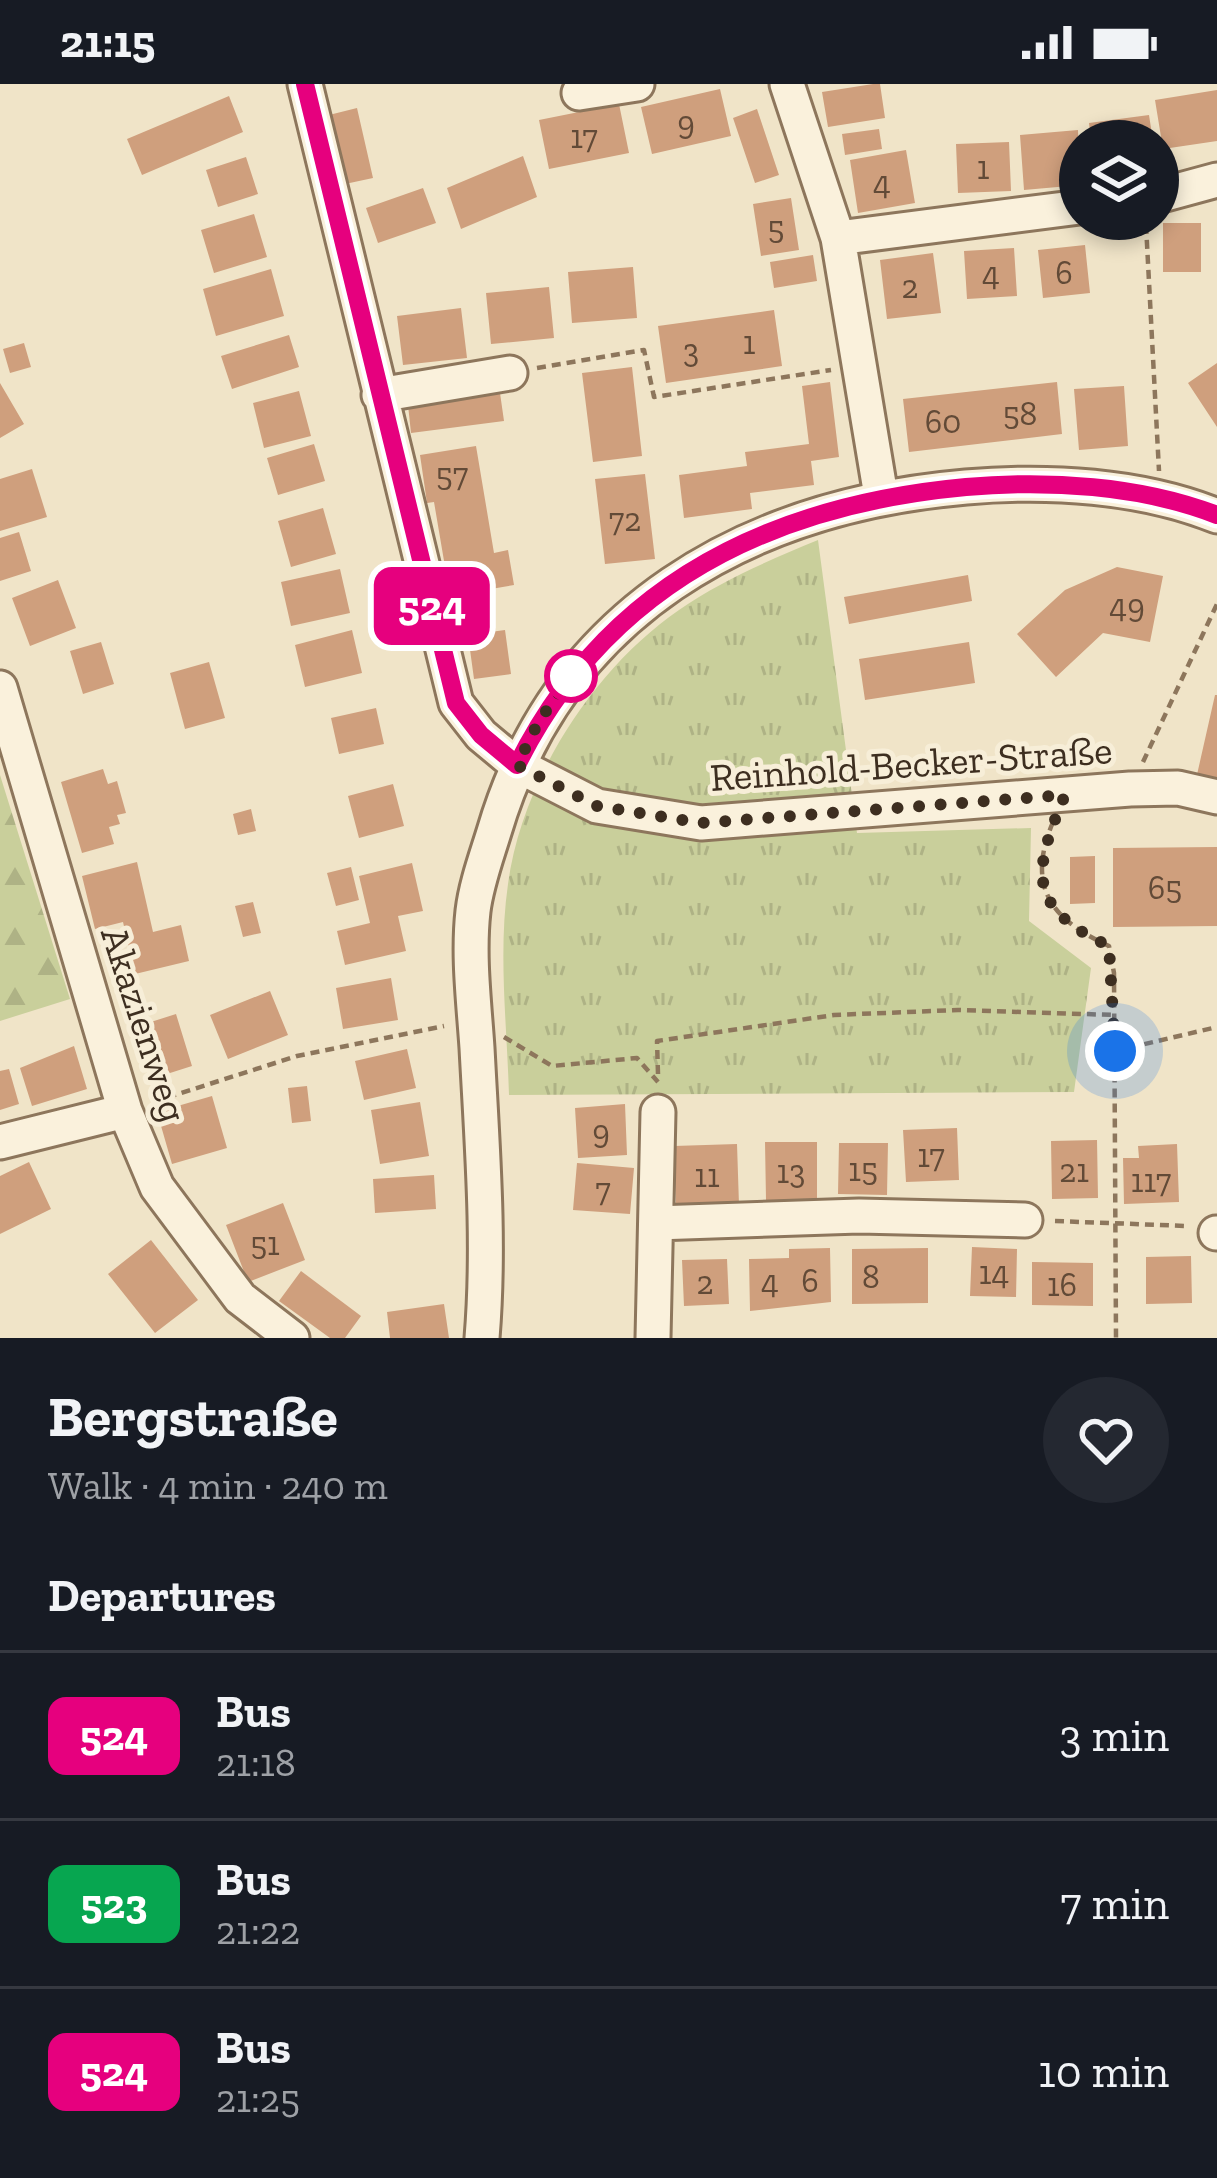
<!DOCTYPE html>
<html lang="en">
<head>
<meta charset="utf-8">
<style>
	:root { --surface:#171b24; --page:#242831; --text:#f1f3f6; --muted:#9ea1a6; --line:#363941 }
	body { margin:0; font-family:"Zilla Slab",serif; background:var(--page); color:var(--text); height:100vh; display:flex; flex-direction:column; font-size:45px; white-space:nowrap }
	* { box-sizing:border-box; margin:0 }
	p { font-size:39px; color:var(--muted) }
	.icon { flex:none; width:66px; height:66px; fill:none; stroke:currentColor; stroke-width:2; stroke-linecap:round; stroke-linejoin:round }
	.map { position:relative; height:1254px; overflow:hidden }
	.drawer { display:flex; flex-direction:column; background:var(--surface); flex:1 }
	.drawer>* { flex:none }
	.badge { padding:0 24px; border-radius:18px; font-size:42px; line-height:78px }
	.controls { position:absolute; left:1059px; top:36px; display:grid; gap:24px }
	.controls a { display:grid; place-items:center; width:120px; height:120px; border-radius:50%; background:var(--surface); box-shadow:0 6px 18px #0003; font-size:60px }
	.you { position:absolute; width:60px; height:60px; margin:-30px; border:9px solid #fff; border-radius:50%; background:#1a73e8; box-shadow:0 0 0 18px #1a73e833 }
	.map>.badge { position:absolute; translate:-50% -50%; box-shadow:0 0 0 6px #fff }
	h2 { padding:0 48px; font-size:45px; line-height:108px }
	.round { display:grid; place-items:center; flex:none; width:126px; height:126px; border-radius:63px; background:var(--page) }
	.head { display:flex; align-items:center; justify-content:space-between; height:204px; padding:0 48px }
	h1 { font-size:57px; font-weight:700; line-height:90px }
	ul { padding:0; list-style:none }
	li { display:flex; align-items:center; gap:36px; height:168px; padding:0 48px; border-top:3px solid var(--line) }
	li div { flex:1 }
	li b { display:block; font-size:45px }
	li em { font-style:normal }
	li .badge { min-width:132px; font-weight:700; text-align:center }
	.status { display:flex; justify-content:space-between; align-items:center; height:84px; padding:0 60px; background:var(--surface); direction:ltr }
	.status svg { height:33px; fill:currentColor }
	.map>svg:first-child { display:block }
	.grass { fill:url(#grass-tufts) }
	.forest { fill:url(#forest-firs) }
	.building { fill:#cf9f7d }
	.lines { fill:none; stroke-linecap:round; stroke-linejoin:round }
	.minor-casing { stroke:#8d765c; stroke-width:39 }
	.path { stroke:#8d765c; stroke-width:4.5; stroke-dasharray:9 6; stroke-linecap:butt }
	.minor { stroke:#faf1dc; stroke-width:33 }
	.line-casing { stroke:#fff; stroke-width:27 }
	.line { stroke:#e6007e; stroke-width:18 }
	.walk { stroke:#3d2e20; stroke-width:12; stroke-dasharray:0 21.6 }
	.stop-dot { fill:#fff; stroke:#e6007e; stroke-width:6 }
	.labels { text-anchor:middle; stroke-width:10; stroke-linejoin:round; paint-order:stroke }
	.number-label { font-size:33px; fill:#624a37 }
	.street-label { font-size:39px; fill:#3d2e20; stroke:#f7eed8 }
</style>
</head>
<body>
<div class="status"><b>21:15</b><svg viewBox="0 0 49 12"><path d="M0 12V9h3v3zM5 12V6h3v6zM10 12V3h3v9zM15 12V0h3v12zM26 1h20v11H26zM47 4h2v5h-2z"/></svg></div>
<div class="map">
<svg width="1217" height="1254" viewBox="0 0 1217 1254">
	<defs>
		<pattern id="grass-tufts" width="24" height="20" patternUnits="userSpaceOnUse" patternTransform="scale(3)"><rect width="24" height="20" fill="#c9cf9b"/><path d="M3 7l-1-3M5 7V3M7 7l1-3M15 17l-1-3M17 17v-4M19 17l1-3" fill="none" stroke="#aeb285"/></pattern>
		<pattern id="forest-firs" width="22" height="20" patternUnits="userSpaceOnUse" patternTransform="scale(3)"><rect width="22" height="20" fill="#c9cf9b"/><path d="M5 1l3.5 6h-7zM16 11l3.5 6h-7z" fill="#aeb285"/></pattern>
	</defs>
	<rect width="100%" height="100%" fill="#f0e4c8"/>
	<path class="grass" d="M818 456 857 749 1031 744 1029 837 1091 884 1074 1008 509 1011C507 941 498 869 508 800 522 696 593 585 679 526 722 496 770 476 818 456Z"/>
	<path class="forest" d="M0 691 70 915 0 937Z"/>
	<path class="building" d="M873 0H880L885 34 828 43 822 8Z
		M720 5 731 52 652 70 641 23Z
		M1217 6V57L1163 65 1155 16Z
		M229 12 243 48 142 91 127 55Z
		M619 20 629 69 549 85 539 36Z
		M357 24 373 94 345 100 329 31Z
		M757 25 779 91 755 99 733 34Z
		M1149 31 1153 57H1091L1089 39Z
		M879 45 882 65 845 71 842 50Z
		M1078 46 1080 101 1024 106 1020 51Z
		M1009 58 1011 107 958 109 956 60Z
		M906 66 915 119 858 129 850 76Z
		M523 72 537 113 461 145 447 104Z
		M246 73 258 110 218 123 206 86Z
		M423 104 436 139 378 159 366 124Z
		M791 114 799 166 761 172 753 120Z
		M254 130 267 173 214 189 201 146Z
		M1163 139H1201V188H1163Z
		M1085 161 1090 209 1043 214 1038 166Z
		M1014 164 1017 212 967 215 964 167Z
		M933 169 941 229 887 235 880 176Z
		M813 171 817 197 774 204 770 178Z
		M633 183 637 234 572 239 568 188Z
		M271 185 284 232 216 252 203 205Z
		M549 203 554 254 491 260 486 209Z
		M461 224 467 274 403 281 397 232Z
		M774 226 782 282 666 299 658 242Z
		M289 251 299 283 232 305 221 272Z
		M24 259 31 283 10 289 3 265Z
		M1217 279V343L1188 299Z
		M632 283 642 372 593 378 582 289Z
		M830 298 839 373 811 377 814 401 750 409 752 425 684 434 679 391 747 382 745 368 809 360 802 302Z
		M1057 298 1062 350 909 368 903 315Z
		M0 299 24 340 0 354Z
		M1124 302 1128 362 1079 366 1074 305Z
		M299 307 311 352 264 364 253 319Z
		M500 309 504 337 411 349 408 321Z
		M314 360 325 397 278 411 267 374Z
		M476 362 494 469 508 466 514 501 450 512 434 418 427 419 420 371Z
		M32 385 47 433 0 447V395Z
		M645 390 655 475 605 480 595 395Z
		M323 424 336 470 291 483 278 437Z
		M19 448 31 487 0 497V454Z
		M1117 483 1163 492 1150 558 1103 549 1056 593 1017 550 1065 506Z
		M340 485 350 529 291 542 281 498Z
		M968 491 972 517 849 540 844 513Z
		M58 496 76 544 30 562 12 514Z
		M352 546 362 589 305 603 295 561Z
		M505 546 511 590 474 595 468 551Z
		M101 558 114 600 83 610 70 567Z
		M969 558 975 599 865 616 859 575Z
		M209 578 225 634 185 645 170 589Z
		M1215 611H1217V709L1194 704Z
		M376 624 384 660 339 670 331 634Z
		M103 685 108 700 117 697 126 729 117 731 120 740 109 743 114 760 82 769 61 698Z
		M393 700 404 742 359 754 348 712Z
		M251 725 256 747 238 751 233 730Z
		M1217 763V842L1113 843V764Z
		M1095 772V819L1070 820V773Z
		M137 778 153 848 181 841 189 877 135 890 123 838 95 845 82 792Z
		M412 779 423 827 398 832 406 867 345 881 337 847 370 839 359 792Z
		M351 783 359 816 336 822 327 789Z
		M253 818 261 849 243 853 235 822Z
		M391 894 398 936 343 945 336 904Z
		M270 907 288 951 228 975 210 931Z
		M176 930 192 982 148 996 132 944Z
		M74 962 87 1005 32 1022 20 984Z
		M407 965 416 1004 364 1016 355 977Z
		M9 985 19 1020 0 1026V987Z
		M307 1002 311 1037 292 1039 288 1004Z
		M212 1012 227 1064 172 1080 157 1028Z
		M420 1018 429 1072 380 1080 371 1026Z
		M625 1020 627 1071 578 1074 575 1024Z
		M957 1044 959 1096 906 1098 903 1046Z
		M1097 1056 1098 1114 1052 1115 1051 1057Z
		M765 1058H817V1116H766Z
		M839 1059H888L887 1111 838 1110Z
		M737 1060 739 1121 676 1123 674 1062Z
		M1177 1060 1179 1118 1124 1120 1123 1074H1139L1138 1062Z
		M29 1078 51 1125 0 1150V1092Z
		M577 1079 634 1084 630 1130 573 1126Z
		M434 1091 436 1125 375 1129 373 1095Z
		M283 1119 305 1176 248 1198 226 1141Z
		M151 1156 198 1216 155 1249 108 1190Z
		M972 1163 1017 1165 1016 1213 970 1212Z
		M830 1164 831 1218 750 1227 749 1175 789 1174V1165Z
		M928 1164V1219L852 1220V1165Z
		M1191 1172 1192 1219 1146 1220V1173Z
		M727 1175 729 1220 684 1222 682 1176Z
		M1032 1178 1093 1179V1222L1032 1221Z
		M301 1187 361 1232 345 1254H330L279 1217Z
		M444 1220 449 1254H390L387 1228Z"/>
	<g class="lines">
		<g class="minor-casing">
			<path id="minor" d="M305 0 456 619 481 651 517 681 597 722 701 739 1130 705 1178 704 1217 713
				M787 0 838 154 881 412
				M579 9 637 0
				M1158 112 1217 96
				M838 154 1080 123
				M379 311 510 289
				M0 604 125 1027 157 1103 240 1214 292 1254
				M0 1058 125 1027
				M656 1139 859 1132 1025 1136
				M1216 1149H1217
				M482 1254C490 1158 482 1060 477 964 474 919 468 872 473 827 476 801 486 774 494 748 559 527 747 422 966 403 1048 396 1140 401 1217 432
				M653 1254 658 1028"/>
		</g>
		<path class="path" d="M1146 141 1159 387
			M537 284 644 266 654 313 831 286
			M1143 678 1217 520
			M1053 738C1026 802 1050 835 1109 862L1114 889 1116 1254
			M504 953 552 982 637 974 658 998
			M1115 967 1217 943
			M658 990 657 957 834 931 958 926 1115 931
			M153 1018 297 972 444 942
			M1055 1137 1187 1142"/>
		<use href="#minor" class="minor"/>
	</g>
	<g class="lines">
		<g class="line-casing">
			<path id="line" d="M305 0 456 619 481 651 517 681C607 500 771 421 966 403 1047 396 1140 401 1217 431"/>
		</g>
		<use href="#line" class="line"/>
		<path class="walk" d="M571 592 539 637 517 681 597 722 701 739 1065 711C1033 787 1025 823 1109 862L1115 967"/>
	</g>
	<circle class="stop-dot" cx="571" cy="592" r="24"/>
	<g class="labels">
		<g class="number-label">
			<text x="686" y="50">9</text>
			<text x="584" y="64">17</text>
			<text x="983" y="95">1</text>
			<text x="882" y="110">4</text>
			<text x="776" y="155">5</text>
			<text x="1064" y="200">6</text>
			<text x="991" y="201">4</text>
			<text x="910" y="214">2</text>
			<text x="749" y="270">1</text>
			<text x="691" y="278">3</text>
			<text x="1020" y="341">58</text>
			<text x="943" y="349">60</text>
			<text x="452" y="402">57</text>
			<text x="625" y="447">72</text>
			<text x="1127" y="533">49</text>
			<text x="1165" y="815">65</text>
			<text x="601" y="1059">9</text>
			<text x="931" y="1083">17</text>
			<text x="863" y="1097">15</text>
			<text x="1074" y="1098">21</text>
			<text x="791" y="1099">13</text>
			<text x="707" y="1103">11</text>
			<text x="1151" y="1108">117</text>
			<text x="603" y="1117">7</text>
			<text x="265" y="1171">51</text>
			<text x="994" y="1200">14</text>
			<text x="871" y="1204">8</text>
			<text x="810" y="1208">6</text>
			<text x="770" y="1209">4</text>
			<text x="705" y="1210">2</text>
			<text x="1062" y="1212">16</text>
		</g>
		<g class="street-label">
			<text transform="translate(911 679) rotate(-4)" y="14">Reinhold-Becker-Straße</text>
			<text transform="translate(145 940) rotate(72)" y="14">Akazienweg</text>
		</g>
	</g>
</svg>
<div class="controls">
<a><svg class="icon" aria-label="layers" viewBox="0 0 24 24"><path d="M12 4l9 5-9 5-9-5zM3 14l9 5 9-5"/></svg></a>
</div>
<div class="you" style="left:1115px;top:967px"></div>
<b class="badge" style="left:432px;top:522px;background:#e6007e;color:#fff">524</b>
</div>
<section class="drawer">
<div class="head"><div><h1>Bergstraße</h1><p>Walk · 4 min · 240 m</p></div><a class="round"><svg class="icon" aria-label="heart" viewBox="0 0 24 24"><path d="M12 20l-8-8c-3-5 5-10 8-4 3-6 11-1 8 4z"/></svg></a></div>
<h2>Departures</h2>
<ul>
<li><span class="badge" style="background:#e6007e;color:#fff">524</span><div><b>Bus</b><p>21:18</p></div><em>3 min</em></li>
<li><span class="badge" style="background:#07a650;color:#fff">523</span><div><b>Bus</b><p>21:22</p></div><em>7 min</em></li>
<li><span class="badge" style="background:#e6007e;color:#fff">524</span><div><b>Bus</b><p>21:25</p></div><em>10 min</em></li>
</ul>
</section>
</body>
</html>
